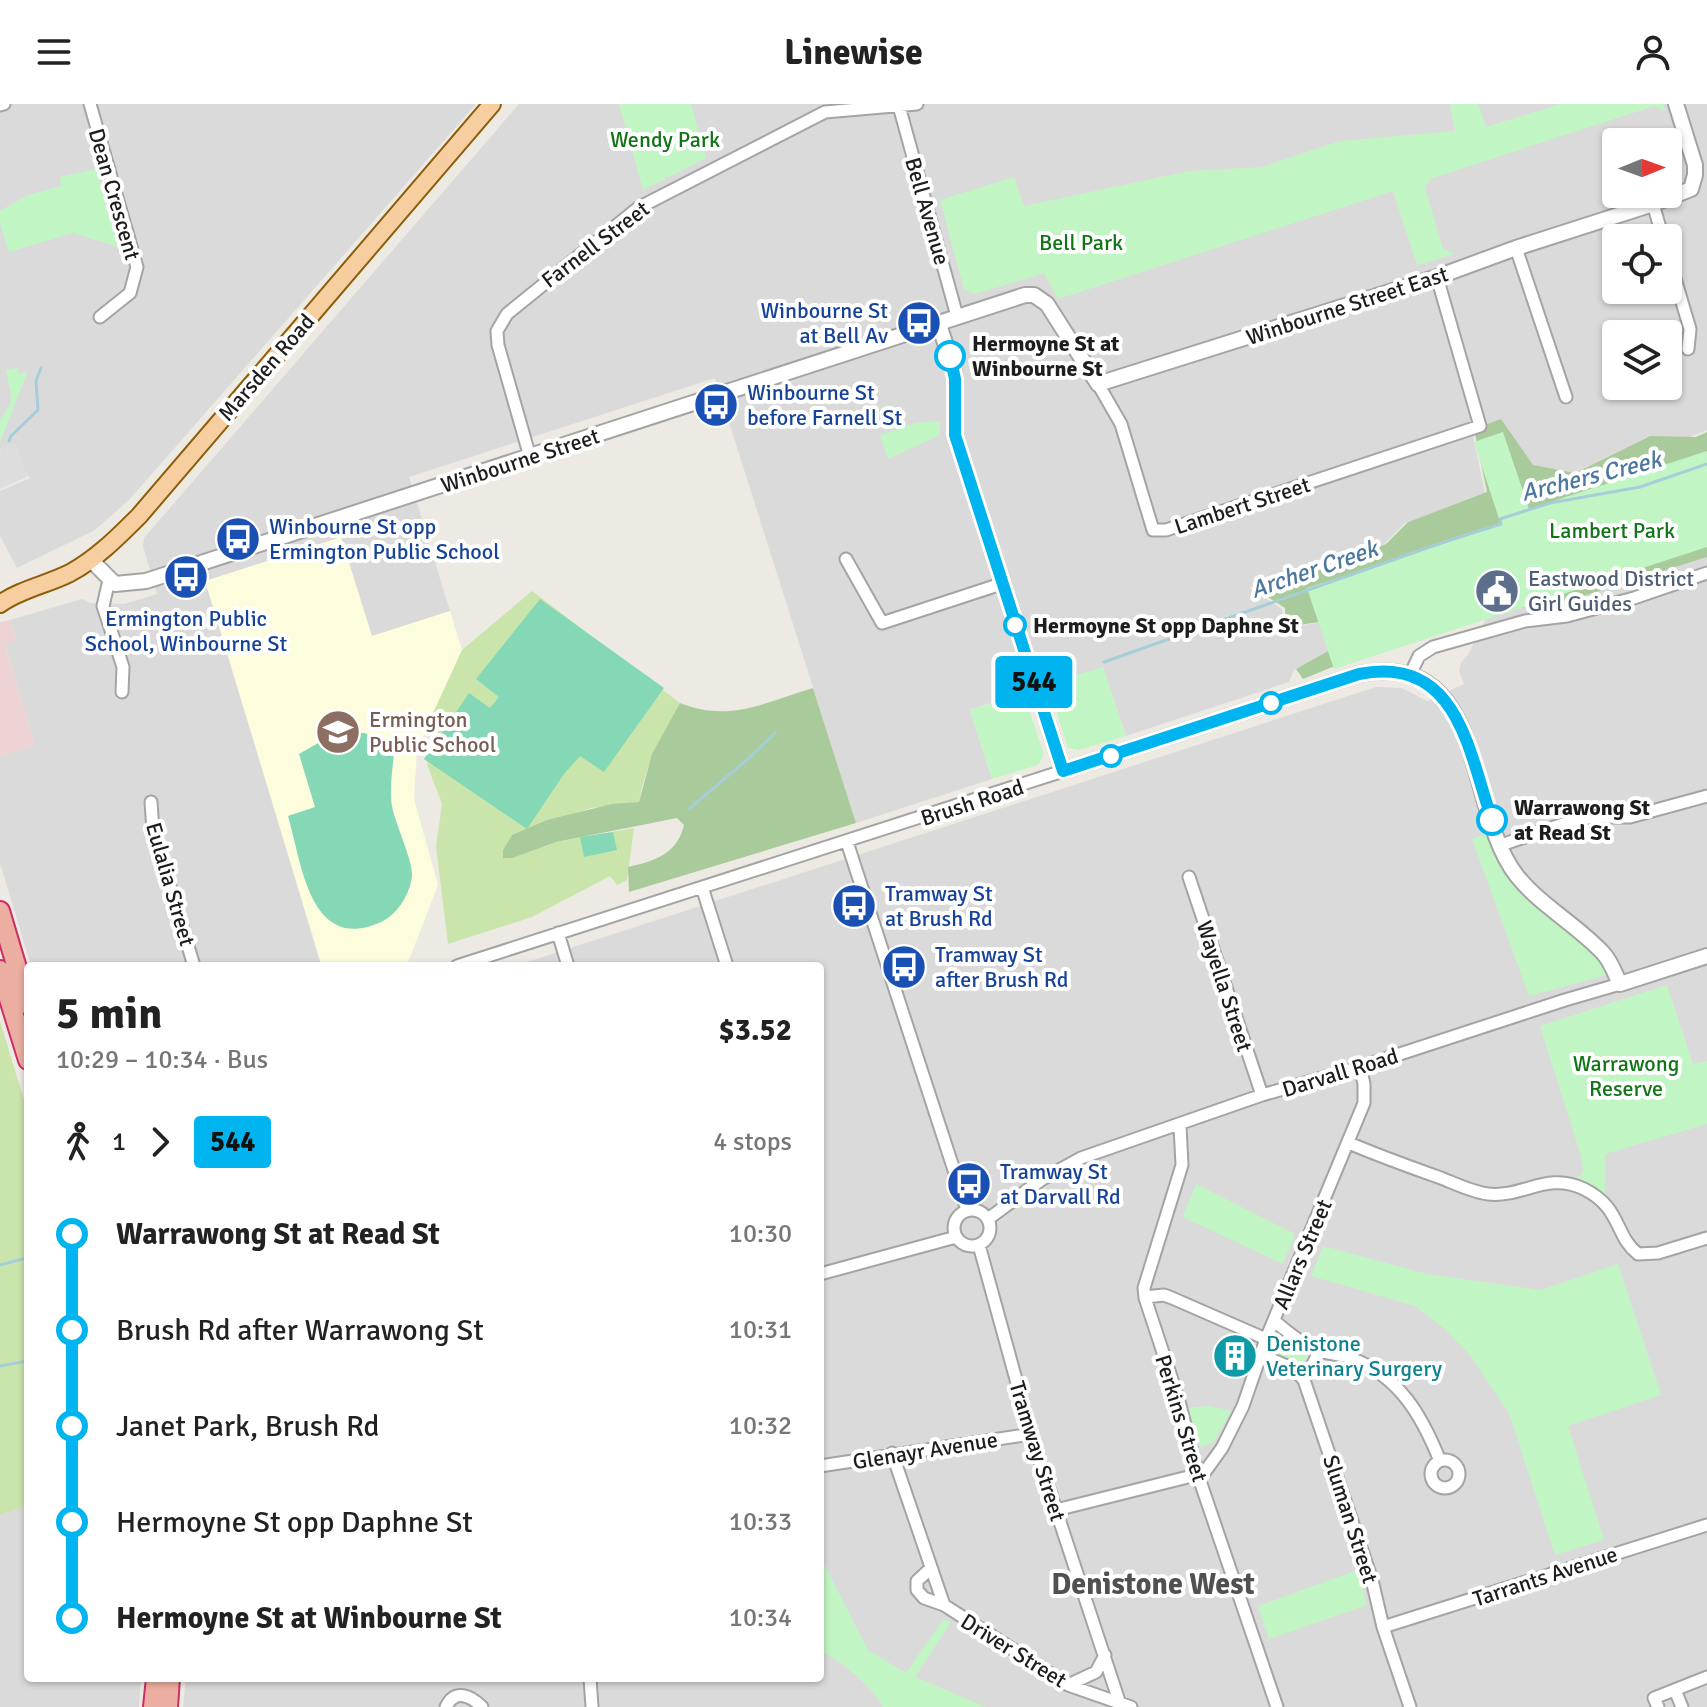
<!DOCTYPE html>
<html lang="en">
<head>
<meta charset="utf-8">
<style>
	:root { --surface:#fff; --page:#f6f6f6; --text:#222; --muted:#767676 }
	body { margin:0; font-family:Signika,sans-serif; background:var(--page); color:var(--text); height:100vh; display:flex; flex-direction:column; font-size:30px; white-space:nowrap }
	* { box-sizing:border-box; margin:0 }
	p { font-size:26px; color:var(--muted) }
	.icon { flex:none; width:44px; height:44px; fill:none; stroke:currentColor; stroke-width:2; stroke-linecap:round; stroke-linejoin:round }
	.map { position:relative; flex:1; overflow:hidden }
	.side { position:absolute; left:24px; top:858px; width:800px; height:720px; display:flex; flex-direction:column; background:var(--surface); border-radius:8px; box-shadow:0 2px 6px #0004 }
	.side>* { flex:none }
	.badge { padding:0 16px; border-radius:6px; font-size:28px; line-height:52px }
	.needle { width:52px; rotate:89deg }
	.controls { position:absolute; left:1602px; top:24px; display:grid; gap:16px }
	.controls a { display:grid; place-items:center; width:80px; height:80px; border-radius:8px; background:var(--surface); box-shadow:0 2px 6px #0004; font-size:40px }
	.map>.badge { position:absolute; translate:-50% -50%; box-shadow:0 0 0 4px #fff }
	.legs { display:flex; align-items:center; gap:12px; height:88px; padding:0 32px; font-size:26px }
	.legs p { margin-inline-start:auto }
	.summary { display:flex; align-items:center; justify-content:space-between; height:136px; padding:0 32px }
	h1 { font-size:44px; font-weight:700; line-height:60px }
	ul { padding:0 32px; list-style:none }
	li { display:flex; align-items:center; gap:28px; height:96px; font-size:30px }
	li i { display:grid; place-items:center; width:12px; height:100%; margin:0 10px; background:currentColor }
	li i::after { content:''; width:20px; height:20px; margin:-10px; border:6px solid; border-radius:50%; background:var(--surface) }
	li p { margin-inline-start:auto }
	li:first-child i { background:linear-gradient(#0000 50%,currentColor 0) }
	li:last-child i { background:linear-gradient(currentColor 50%,#0000 0) }
	header { display:flex; justify-content:space-between; align-items:center; height:104px; padding:0 32px; background:var(--surface); font-size:36px; font-weight:700 }
	.map>svg:first-child { display:block }
	.residential { fill:#dbdada; fill-rule:evenodd }
	.commercial { fill:#edd3d3 }
	.education { fill:#fdfcdc }
	.grass { fill:#c9e5ab }
	.forest { fill:#a9ca9a }
	.park { fill:#c1f6c4 }
	.pitch { fill:#85d8b6 }
	.parking { fill:#ddd }
	.lines { fill:none; stroke-linecap:round; stroke-linejoin:round }
	.stream { stroke:#a5ced9; stroke-width:3 }
	.minor-casing { stroke:#a4a4a4; stroke-width:15 }
	.tertiary-casing { stroke:#a4a4a4; stroke-width:18 }
	.primary-casing { stroke:#8c5e09; stroke-width:20 }
	.trunk-casing { stroke:#cd2e68; stroke-width:22 }
	.minor { stroke:#fff; stroke-width:11 }
	.tertiary { stroke:#fff; stroke-width:14 }
	.primary { stroke:#f6ce9f; stroke-width:16 }
	.trunk { stroke:#ecaea0; stroke-width:18 }
	.line-1-casing { stroke:#fff; stroke-width:18 }
	.line-1 { stroke:#00b5ef; stroke-width:12 }
	.stop-1-dot { fill:#fff; stroke:#00b5ef; stroke-width:4 }
	.labels { text-anchor:middle; stroke-width:8; stroke-linejoin:round; paint-order:stroke }
	.park-label { font-size:22px; fill:#117417; stroke:#fff }
	.street-label { font-size:22px; fill:#1d1d1d; stroke:#fff }
	.transit-label { font-size:22px; fill:#164399; stroke:#fff; text-anchor:start }
	.stop-label { font-size:22px; font-weight:bold; fill:#1d1d1d; stroke:#fff; text-anchor:start }
	.service-label { font-size:22px; fill:#4e5e75; stroke:#fff; text-anchor:start }
	.education-label { font-size:22px; fill:#785e54; stroke:#fff; text-anchor:start }
	.culture-label { font-size:22px; fill:#0d838f; stroke:#fff; text-anchor:start }
	.water-label { font-size:24px; font-style:italic; fill:#4c789f; stroke:#fff }
	.district-label { font-size:30px; font-weight:bold; fill:#505050; stroke:#fff }
</style>
</head>
<body>
<header><svg class="icon" aria-label="menu" viewBox="0 0 24 24"><path d="M4 6h16M4 12h16M4 18h16"/></svg>Linewise<svg class="icon" aria-label="person" viewBox="0 0 24 24"><circle cx="12" cy="8" r="4"/><path d="M4 21q1-7 8-7t8 7"/></svg></header>
<div class="map">
<svg width="1707" height="1603" viewBox="0 0 1707 1603">
	<rect width="100%" height="100%" fill="#edeae3"/>
	<path class="residential" d="M0 0H476L129 396 95 426 17 464 0 432V387L30 374 0 344Z
		M519 0H1707V326L1687 334 1647 333 1572 370 1530 363 1472 327 1485 389 1405 419 1383 441 1319 467 1270 474 1250 484 1282 505 1284 524 1330 517 1333 544 1294 566 1289 578 1126 632 1103 564 1048 580 970 606 992 675 856 719 715 274 409 373 450 507 372 533 206 477 321 862H31L0 759V652L35 641 5 540 16 536 10 516 82 495 91 499 124 500 157 490 143 442 144 434ZM1616 38H1668V90H1616ZM1616 134H1668V186H1616ZM1616 230H1668V282H1616Z
		M1707 447V1603H183L186 1574H820V862H515L1376 583 1402 584 1427 597 1464 580 1459 567 1461 558 1468 551 1488 510 1500 470 1519 505Z
		M28 1401V1574H141L139 1603H0V1411Z"/>
	<path class="commercial" d="M10 516 16 537 5 541 35 641 0 652V518Z"/>
	<path class="education" d="M341 433 372 532 450 507 462 546 417 648 414 695 438 781 407 861 403 862H322L205 477Z"/>
	<path class="grass" d="M532 487 680 599C661 637 647 654 639 698L591 704 512 731 543 743 556 738 634 724 627 776 617 781 610 772 532 813 448 840 436 742 442 700 427 660 434 640 433 609 462 546Z
		M0 917 28 1009V1401L0 1411Z"/>
	<path class="forest" d="M1501 315 1533 361 1575 369 1650 332 1696 333 1707 328V453L1577 494 1521 504 1503 469 1423 526 1303 575 1296 565 1335 543 1332 516 1286 523 1285 504 1252 483 1273 473 1322 466 1386 440 1408 418 1487 388 1474 325Z
		M813 584 856 719 629 788 628 763C655 757 677 750 684 721L677 714 556 738 512 754H503V746L512 731 547 716 612 700 639 698 652 650 680 599C730 619 765 598 813 584Z"/>
	<path class="park" d="M619 0H691L706 54 643 86Z
		M1450 0H1478L1486 23 1560 0H1663L1666 7 1654 2 1430 75 1425 84 1443 145 1455 150 1417 161 1393 87 1058 195 1044 169 975 190 964 185 940 96 1014 73 1024 102 1189 67 1262 63 1340 37 1455 27Z
		M96 65 119 143 73 129 9 148 0 119V107L28 91 61 82 60 73Z
		M17 264 19 270 28 267 0 338V316L10 301 11 290 6 266Z
		M940 317V331L888 355 880 331 915 319Z
		M1503 328 1529 405 1707 347V443L1334 565 1307 484 1501 421 1474 338Z
		M1103 563 1126 632 1079 646 1068 644 1048 580Z
		M1024 590 1044 651 1038 661 992 675 970 606Z
		M1486 730 1503 768 1599 856 1607 871 1529 892 1472 735Z
		M1667 881 1693 960 1707 957V1020L1605 1050V1090L1574 1074 1579 1073 1583 1068 1581 1052 1540 922Z
		M1196 1080 1295 1130 1283 1160 1183 1113Z
		M1323 1142 1427 1170 1541 1186 1618 1160 1661 1291 1568 1322 1604 1436 1555 1451 1509 1309 1469 1250 1445 1225 1415 1202 1311 1172Z
		M1277 1234 1287 1235 1307 1250 1308 1256 1298 1260 1275 1251 1272 1242Z
		M1209 1302 1231 1307 1213 1339 1201 1343 1198 1341 1185 1304Z
		M823 1458 868 1546 906 1569 943 1516 951 1518 915 1573 986 1603H883C878 1589 835 1550 820 1548V1459Z
		M1358 1466 1367 1501 1269 1535 1258 1502Z"/>
	<path class="pitch" d="M540 495 664 584 604 668 580 652 564 670 527 725 424 655 469 589 490 604 499 593 476 575Z
		M347 628 365 629 394 647C393 664 389 685 392 702 395 720 413 756 412 772 410 790 398 809 383 817 310 852 302 760 288 712L315 703 299 650 327 634Z
		M613 728 617 746 584 753 580 733Z"/>
	<path class="parking" d="M16 338 27 373 0 385V346Z"/>
	<g class="lines">
		<path class="stream" d="M9 337 11 332 38 306 36 277 41 264
			M1104 558 1444 438 1501 420 1500 415 1550 399 1640 383 1707 360
			M689 705 749 654 775 629
			M0 1161 27 1154
			M0 1262 28 1257"/>
		<g class="minor-casing">
			<path id="minor" d="M90 0 137 163 130 189 100 213
				M0 1 4 0
				M899 2 957 212
				M1653 100 1663 134
				M1516 144 1566 293
				M1668 151 1690 225 1688 245
				M1098 280 1121 320 1153 426H1166L1480 322 1437 173
				M530 353 498 241 497 227 507 210 638 104 825 8 917 0
				M846 455 882 519 1001 480
				M109 476 103 502 123 563 122 588
				M1410 571 1419 552 1433 543 1525 517 1567 512 1634 494 1707 469
				M151 698 153 726 194 862
				M847 738 967 1106
				M1501 741 1578 715 1596 713H1630L1707 692
				M1189 773 1262 991
				M702 783 727 862
				M558 829 568 862
				M457 862 1063 667
				M1180 1022 1182 1061 1144 1184 1145 1194 1179 1297 1198 1371 1277 1603
				M1349 1039C1379 1052 1410 1063 1441 1074 1456 1080 1472 1088 1488 1090 1523 1094 1547 1067 1584 1085 1622 1104 1614 1131 1638 1150L1658 1149 1707 1134
				M954 1124a18 18 0 1 1 36 0a18 18 0 1 1-36 0Z
				M988 1115 1041 1076 1081 1054 1262 991 1360 963 1565 896 1620 880
				M979 1141 1031 1330 1120 1600
				M820 1170 956 1133
				M1145 1193 1164 1191 1172 1194 1266 1235
				M1274 1217C1286 1226 1300 1239 1314 1245 1325 1250 1339 1250 1350 1254 1399 1271 1422 1312 1440 1357
				M1261 1251 1294 1265 1304 1276 1372 1476 1383 1523 1410 1603
				M1304 1276 1320 1247
				M892 1349 944 1501
				M1431 1370a14 14 0 1 1 28 0a14 14 0 1 1-28 0Z
				M820 1362 1031 1330
				M1056 1406 1204 1369 1222 1344 1243 1302 1266 1235 1364 999V980L1360 963
				M930 1465 917 1477V1486L924 1494 944 1501 1068 1581 1131 1603
				M1383 1523 1707 1421
				M590 1574 592 1603
				M1068 1581 1096 1568 1105 1551
				M1675 1586 1682 1603
				M446 1603C455 1584 471 1592 482 1603
				M1658 1603 1654 1594 1707 1573"/>
		</g>
		<g class="tertiary-casing">
			<path id="tertiary" d="M939 221 952 259 955 275V331L1063 667 1359 570C1488 545 1464 705 1517 772 1541 802 1577 821 1603 849 1611 857 1615 870 1620 880L1707 852
				M91 456 115 480 146 477 1025 191H1034L1047 200 1098 280 1437 173 1516 144 1653 100 1691 85 1695 71V61L1676 0"/>
		</g>
		<g class="primary-casing">
			<path id="primary" d="M0 500C21 485 46 481 70 469 96 455 118 433 139 412L492 0"/>
		</g>
		<g class="trunk-casing">
			<path id="trunk" d="M0 807 28 901
				M0 866 28 956
				M153 1603 156 1574
				M168 1603 170 1574"/>
		</g>
		<use href="#minor" class="minor"/>
		<use href="#tertiary" class="tertiary"/>
		<use href="#primary" class="primary"/>
		<use href="#trunk" class="trunk"/>
	</g>
	<g class="lines">
		<g class="line-1-casing">
			<path id="line-1" d="M950 252 955 275V331L1063 667 1359 570C1458 551 1468 646 1492 716"/>
		</g>
		<use href="#line-1" class="line-1"/>
	</g>
	<defs>
		<g id="bus-disc" transform="scale(2.3)"><circle r="9.5" fill="#1a4fb4" stroke="#fff"/><path d="M-5-6H5V4H4V6H2V4H-2V6H-4V4H-5ZM-3.5-4V0h7V-4ZM-3.5 1.2v1.5H-2V1.2ZM2 1.2v1.5H3.5V1.2Z" fill="#fff"/></g>
		<g id="civic-disc" transform="scale(2.3)"><circle r="9.5" fill="#5c6f8a" stroke="#fff"/><path d="M-.6-6.5H3V-4.5H.6V-3L4-1V1h2V6H-6V1h2V-1L-.6-3ZM-1.2 2.5V6h2.4V2.5Z" fill="#fff"/></g>
		<g id="school-disc" transform="scale(2.3)"><circle r="9.5" fill="#8d6e63" stroke="#fff"/><path d="M0-5L7-2L0 1L-7-2ZM-4 1L0 2.5L4 1V4Q0 6-4 4Z" fill="#fff"/></g>
		<g id="building-disc" transform="scale(2.3)"><circle r="9.5" fill="#0f9aa8" stroke="#fff"/><path d="M-4-6H4V6H1V3H-1V6H-4ZM-2.5-4.3h1.7v1.8h-1.7ZM.8-4.3h1.7v1.8H.8ZM-2.5-1h1.7V.8h-1.7ZM.8-1h1.7V.8H.8Z" fill="#fff"/></g>
	</defs>
	<g fill-rule="evenodd">
		<use href="#bus-disc" x="919" y="219"/>
		<use href="#bus-disc" x="716" y="301"/>
		<use href="#bus-disc" x="238" y="435"/>
		<use href="#bus-disc" x="186" y="473"/>
		<use href="#civic-disc" x="1497" y="487"/>
		<use href="#school-disc" x="338" y="628"/>
		<use href="#bus-disc" x="854" y="802"/>
		<use href="#bus-disc" x="904" y="863"/>
		<use href="#bus-disc" x="969" y="1080"/>
		<use href="#building-disc" x="1235" y="1252"/>
	</g>
	<g class="stop-1-dot">
		<circle cx="950" cy="252" r="14"/>
		<circle cx="1015" cy="521" r="10"/>
		<circle cx="1271" cy="599" r="10"/>
		<circle cx="1111" cy="652" r="10"/>
		<circle cx="1492" cy="716" r="14"/>
	</g>
	<g class="labels">
		<g class="park-label">
			<text x="665" y="43">Wendy Park</text>
			<text x="1081" y="146">Bell Park</text>
			<text x="1612" y="434">Lambert Park</text>
			<text x="1626" y="967">Warrawong<tspan x="1626" dy="25">Reserve</tspan></text>
		</g>
		<g class="street-label">
			<text transform="translate(115 90) rotate(74)" y="8">Dean Crescent</text>
			<text transform="translate(928 107) rotate(74)" y="8">Bell Avenue</text>
			<text transform="translate(595 140) rotate(-37)" y="8">Farnell Street</text>
			<text transform="translate(1347 201) rotate(-18)" y="8">Winbourne Street East</text>
			<text transform="translate(266 263) rotate(-49)" y="8">Marsden Road</text>
			<text transform="translate(520 356) rotate(-18)" y="8">Winbourne Street</text>
			<text transform="translate(1242 401) rotate(-18)" y="8">Lambert Street</text>
			<text transform="translate(972 698) rotate(-18)" y="8">Brush Road</text>
			<text transform="translate(171 780) rotate(74)" y="8">Eulalia Street</text>
			<text transform="translate(1225 882) rotate(72)" y="8">Wayella Street</text>
			<text transform="translate(1340 968) rotate(-17)" y="8">Darvall Road</text>
			<text transform="translate(1302 1150) rotate(-67)" y="8">Allars Street</text>
			<text transform="translate(1182 1314) rotate(73)" y="8">Perkins Street</text>
			<text transform="translate(925 1346) rotate(-9)" y="8">Glenayr Avenue</text>
			<text transform="translate(1038 1347) rotate(73)" y="8">Tramway Street</text>
			<text transform="translate(1351 1415) rotate(72)" y="8">Sluman Street</text>
			<text transform="translate(1545 1472) rotate(-18)" y="8">Tarrants Avenue</text>
			<text transform="translate(1014 1546) rotate(32)" y="8">Driver Street</text>
		</g>
		<g class="transit-label">
			<text x="888" y="214" text-anchor="end">Winbourne St<tspan x="888" dy="25">at Bell Av</tspan></text>
			<text x="747" y="296">Winbourne St<tspan x="747" dy="25">before Farnell St</tspan></text>
			<text x="269" y="430">Winbourne St opp<tspan x="269" dy="25">Ermington Public School</tspan></text>
			<text x="186" y="522" text-anchor="middle">Ermington Public<tspan x="186" dy="25">School, Winbourne St</tspan></text>
			<text x="885" y="797">Tramway St<tspan x="885" dy="25">at Brush Rd</tspan></text>
			<text x="935" y="858">Tramway St<tspan x="935" dy="25">after Brush Rd</tspan></text>
			<text x="1000" y="1075">Tramway St<tspan x="1000" dy="25">at Darvall Rd</tspan></text>
		</g>
		<g class="stop-label">
			<text x="972" y="247">Hermoyne St at<tspan x="972" dy="25">Winbourne St</tspan></text>
			<text x="1033" y="529">Hermoyne St opp Daphne St</text>
			<text x="1514" y="711">Warrawong St<tspan x="1514" dy="25">at Read St</tspan></text>
		</g>
		<g class="service-label">
			<text x="1528" y="482">Eastwood District<tspan x="1528" dy="25">Girl Guides</tspan></text>
		</g>
		<g class="education-label">
			<text x="369" y="623">Ermington<tspan x="369" dy="25">Public School</tspan></text>
		</g>
		<g class="culture-label">
			<text x="1266" y="1247">Denistone<tspan x="1266" dy="25">Veterinary Surgery</tspan></text>
		</g>
		<g class="water-label">
			<text transform="translate(1591 372) rotate(-14)" y="8">Archers Creek</text>
			<text transform="translate(1314 465) rotate(-19)" y="8">Archer Creek</text>
		</g>
		<g class="district-label">
			<text x="1153" y="1490">Denistone West</text>
		</g>
	</g>
</svg>
<div class="controls">
<a><svg class="needle" viewBox="-14 -14 28 28"><path d="M0-13l5 13h-10z" fill="#e53935"/><path d="M0 13l5-13h-10z" fill="#767676"/></svg></a>
<a><svg class="icon" aria-label="locate" viewBox="0 0 24 24"><circle cx="12" cy="12" r="6"/><path d="M12 2v4M12 18v4M2 12h4M18 12h4"/></svg></a>
<a><svg class="icon" aria-label="layers" viewBox="0 0 24 24"><path d="M12 4l9 5-9 5-9-5zM3 14l9 5 9-5"/></svg></a>
</div>
<b class="badge" style="left:1034px;top:578px;background:#00b5ef;color:#111">544</b>
<section class="side">
<div class="summary"><div><h1>5 min</h1><p>10:29 – 10:34 · Bus</p></div><b>$3.52</b></div>
<div class="legs"><svg class="icon" aria-label="walk" viewBox="0 0 24 24"><circle cx="13" cy="4" r="2"/><path d="M13 8l-2 6 4 7M11 14l-3 7M7 12l3-4h3l4 4"/></svg>1<svg class="icon" aria-label="forward" viewBox="0 0 24 24"><path d="M9 5l7 7-7 7"/></svg><b class="badge" style="background:#00b5ef;color:#111">544</b><p>4 stops</p></div>
<ul>
<li><i style="color:#00b5ef"></i><b>Warrawong St at Read St</b><p>10:30</p></li>
<li><i style="color:#00b5ef"></i><span>Brush Rd after Warrawong St</span><p>10:31</p></li>
<li><i style="color:#00b5ef"></i><span>Janet Park, Brush Rd</span><p>10:32</p></li>
<li><i style="color:#00b5ef"></i><span>Hermoyne St opp Daphne St</span><p>10:33</p></li>
<li><i style="color:#00b5ef"></i><b>Hermoyne St at Winbourne St</b><p>10:34</p></li>
</ul>
</section>
</div>
</body>
</html>
